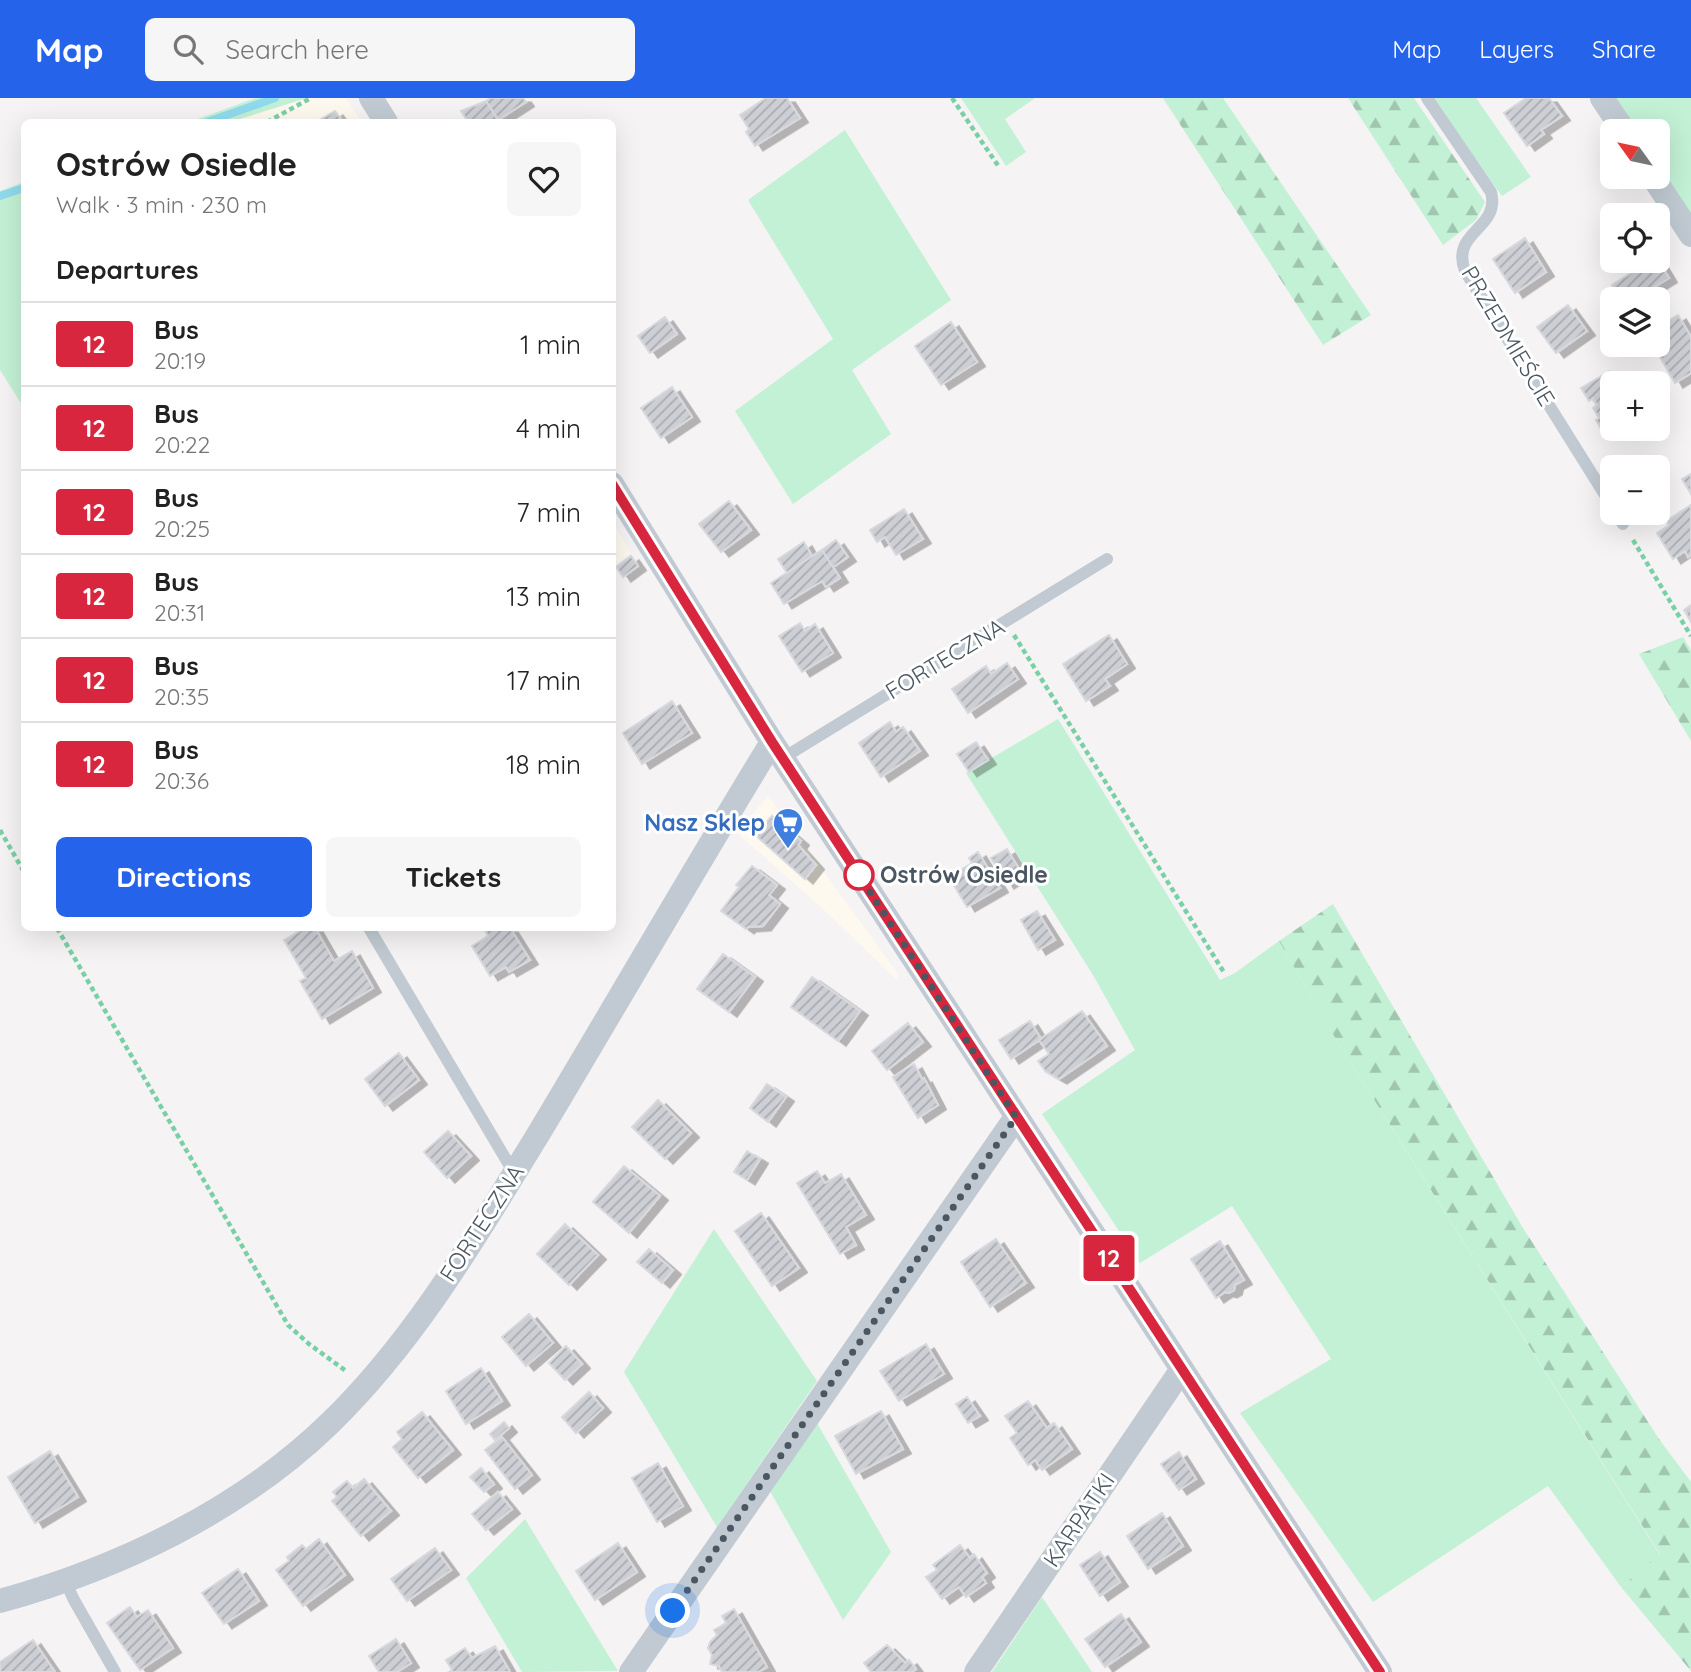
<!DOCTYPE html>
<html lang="en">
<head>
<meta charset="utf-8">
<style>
	:root { --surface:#fff; --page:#f6f6f6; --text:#222; --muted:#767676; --line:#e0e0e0; --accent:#2563eb }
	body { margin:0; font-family:Quicksand,sans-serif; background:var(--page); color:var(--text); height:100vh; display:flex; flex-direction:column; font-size:26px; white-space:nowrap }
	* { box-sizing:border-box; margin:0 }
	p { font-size:23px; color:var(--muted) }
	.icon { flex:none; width:38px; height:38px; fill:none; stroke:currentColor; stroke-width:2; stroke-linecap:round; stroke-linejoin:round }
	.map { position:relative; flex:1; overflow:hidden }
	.drawer { position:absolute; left:21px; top:21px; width:595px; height:812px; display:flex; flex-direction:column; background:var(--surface); border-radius:10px; box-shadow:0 7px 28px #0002 }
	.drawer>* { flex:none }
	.badge { padding:0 14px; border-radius:5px; font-size:24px; line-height:46px }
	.needle { width:46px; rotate:303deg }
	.fabs { position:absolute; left:1600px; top:21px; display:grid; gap:14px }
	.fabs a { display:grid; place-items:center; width:70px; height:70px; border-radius:10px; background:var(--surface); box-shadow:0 7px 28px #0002; font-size:35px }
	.you { position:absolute; width:35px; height:35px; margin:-18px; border:5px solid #fff; border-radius:50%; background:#1a73e8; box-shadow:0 0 0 10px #1a73e833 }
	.map>.badge { position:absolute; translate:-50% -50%; box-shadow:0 0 0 4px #fff }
	h2 { padding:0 35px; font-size:26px; line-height:63px }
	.round { display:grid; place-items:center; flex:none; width:74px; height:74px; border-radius:10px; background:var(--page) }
	.overview { display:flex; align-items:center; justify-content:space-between; height:119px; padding:0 35px }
	h1 { font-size:33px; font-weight:700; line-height:52px }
	.cta { display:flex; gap:14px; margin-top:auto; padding:14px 35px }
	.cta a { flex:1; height:80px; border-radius:10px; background:var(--accent); color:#fff; font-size:28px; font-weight:700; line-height:80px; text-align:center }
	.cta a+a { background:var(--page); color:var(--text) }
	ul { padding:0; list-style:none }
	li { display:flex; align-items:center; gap:21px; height:84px; padding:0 35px; border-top:2px solid var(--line) }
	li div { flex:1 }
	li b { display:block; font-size:26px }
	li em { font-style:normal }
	li .badge { min-width:77px; font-weight:700; text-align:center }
	header { display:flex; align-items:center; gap:42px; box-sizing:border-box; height:98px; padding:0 35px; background:var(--accent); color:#fff }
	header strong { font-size:33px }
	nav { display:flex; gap:38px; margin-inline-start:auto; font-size:24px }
	.search { width:490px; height:63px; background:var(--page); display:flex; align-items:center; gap:18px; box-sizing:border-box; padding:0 24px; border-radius:10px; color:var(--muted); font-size:26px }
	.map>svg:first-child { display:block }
	.commercial { fill:#fdf9ef }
	.grass { fill:#c3f1d5 }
	.forest { fill:url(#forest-firs) }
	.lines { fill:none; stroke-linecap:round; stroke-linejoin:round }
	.stream { stroke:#90daee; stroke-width:8 }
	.building { fill:url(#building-hatch); stroke:#d7d9de; stroke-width:2; filter:url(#shadow) }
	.path { stroke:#7ad0a6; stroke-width:4.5; stroke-dasharray:5 3.5; stroke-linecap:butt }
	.service { stroke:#c1cad2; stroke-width:12 }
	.minor { stroke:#c1cad2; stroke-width:24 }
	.line-casing { stroke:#fff; stroke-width:16 }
	.line { stroke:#d7263d; stroke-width:10 }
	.walk { stroke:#4a5661; stroke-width:7; stroke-dasharray:0 12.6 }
	.stop-dot { fill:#fff; stroke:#d7263d; stroke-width:3.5 }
	.labels { text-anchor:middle; stroke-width:6; stroke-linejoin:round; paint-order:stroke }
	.street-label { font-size:23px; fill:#4a5661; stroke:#fff }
	.shop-label { font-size:23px; font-weight:bold; fill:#366cbe; stroke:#fff; text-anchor:end }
	.stop-label { font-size:23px; font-weight:bold; fill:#4a5661; stroke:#fff; text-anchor:start }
</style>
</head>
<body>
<header>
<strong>Map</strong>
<div class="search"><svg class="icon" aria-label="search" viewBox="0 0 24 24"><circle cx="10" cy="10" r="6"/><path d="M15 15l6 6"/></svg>Search here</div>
<nav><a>Map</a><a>Layers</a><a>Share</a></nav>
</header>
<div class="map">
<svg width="1691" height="1574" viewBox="0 0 1691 1574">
	<defs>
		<pattern id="forest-firs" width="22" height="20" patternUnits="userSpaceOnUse" patternTransform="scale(1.75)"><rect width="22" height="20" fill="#c3f1d5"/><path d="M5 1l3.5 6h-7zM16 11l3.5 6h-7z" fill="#a0c6b0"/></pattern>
		<pattern id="building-hatch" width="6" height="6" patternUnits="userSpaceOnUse" patternTransform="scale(1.75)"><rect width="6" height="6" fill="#cdcfd5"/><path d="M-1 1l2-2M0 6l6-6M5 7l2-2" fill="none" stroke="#a8abb0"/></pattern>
		<filter id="shadow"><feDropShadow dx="8" dy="4.5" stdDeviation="0" flood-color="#0004"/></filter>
	</defs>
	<rect width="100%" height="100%" fill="#f5f3f3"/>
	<path class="commercial" d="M307 0H346L361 24H230Z
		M613 425 631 455 613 468H612Z
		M768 697 898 876 897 882 823 811 737 735Z"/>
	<path class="grass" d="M256 0H307L230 24H189Z
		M961 0H1035L1005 21 1026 54 1006 68Z
		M1431 0H1476L1531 79 1502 98Z
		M1611 0H1691V126L1657 72V33H1632Z
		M845 32 951 202 852 272 891 336 793 406 735 313 833 241 748 102Z
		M24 84V310L0 272V93Z
		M1058 621 1220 882 1235 875 1279 843 1334 938 1660 1457 1621 1489 1548 1388 1373 1504 1240 1315 1331 1261 1232 1108 1140 1165 1042 1016 1135 952 1093 877 966 675Z
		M714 1131 817 1283 717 1429 624 1274Z
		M817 1325 891 1454 843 1522 770 1393Z
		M525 1421 618 1573 522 1574 466 1480Z
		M1042 1499 1092 1574H992Z"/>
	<path class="forest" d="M1163 0H1223L1371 217 1323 247Z
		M1348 0H1414L1485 104 1476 122 1443 147Z
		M1683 539 1691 552V643L1639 556Z
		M1333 806 1523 1130 1659 1341 1691 1384V1573L1621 1489 1660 1456 1334 938 1279 843Z"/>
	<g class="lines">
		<path class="stream" d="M207 24 275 0
			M0 98 24 90"/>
	</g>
	<path class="building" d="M491 0H523L526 4 498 22 486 3Z
		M766 0H787L800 20 755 48 746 34 749 31 740 17Z
		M1526 0H1549L1562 18 1541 32 1544 36 1527 48 1504 15Z
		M486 3 500 24H468L461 13Z
		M335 13 343 24H316Z
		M1525 140 1546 174 1515 195 1493 161Z
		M1657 160 1669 180 1635 201H1623L1612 187 1650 163H1657Z
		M1568 207 1587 233 1556 255 1537 229Z
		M1678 217 1691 239V275L1675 285 1653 247H1657V229Z
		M665 219 677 236 650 255 638 238Z
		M951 224 977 264 941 287 915 248Z
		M1610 273 1617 285H1612V331H1621L1610 337 1606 332 1603 334 1596 322 1599 320 1593 310 1597 307 1593 300 1589 303 1581 290Z
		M672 289 692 319 661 340 641 310Z
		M1691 376V396L1682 381Z
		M729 403 751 432 721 454 699 426Z
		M1691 407V457L1688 459 1685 453 1673 461 1657 435 1669 427 1666 423Z
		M904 411 923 441 896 457 885 439 877 444 870 432Z
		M836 442 848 459 833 469 822 452Z
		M804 444 812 458 787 475 778 461Z
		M822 452 840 480 826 489 822 483 784 506 771 485Z
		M631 458 638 468 623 479 616 469Z
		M1691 507V524L1684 512Z
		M800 525 805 533 815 526 833 555 802 574 779 538Z
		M1109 537 1127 566 1105 581 1110 588 1086 603 1063 566Z
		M1007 565 1018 581 968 615 952 591 986 568 991 576Z
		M672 603 692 635 642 666 623 635Z
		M890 624 896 634 903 629 920 653 881 679 859 645Z
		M976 644 988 662 969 674 957 656Z
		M772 718 801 743 798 747 816 767 805 781 755 737Z
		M1007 751 1022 776 1006 786 991 760Z
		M978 754 1000 790 967 809 949 779 972 765 969 760Z
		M752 768 777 787 769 797 780 806 763 828 748 829 746 831 721 813 739 789 736 787Z
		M1037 813 1055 842 1038 852 1021 822Z
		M305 830H315L334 863 352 853 373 890 322 921 300 883 306 880 284 842Z
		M490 830H510L530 862 509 874 506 869 490 878 472 848 488 838 485 832Z
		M723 856 755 879 729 914 697 891Z
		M812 879 860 913 838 943 791 909Z
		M1082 913 1107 948 1059 981 1046 974 1038 963 1049 956 1039 942Z
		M1030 923 1041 941 1011 961 999 942Z
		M908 925 923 944 887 972 872 953Z
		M399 955 419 982 385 1008 365 981Z
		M914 966 922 981 924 980 938 1007 918 1020 893 979Z
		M767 986 786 999 768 1024 750 1010Z
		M658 1002 691 1035 665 1061 632 1029Z
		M448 1033 471 1058 447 1080 424 1054Z
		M747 1053 760 1061 747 1082 734 1074Z
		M624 1068 660 1098 629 1135 593 1104Z
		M817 1073 825 1085 841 1076 866 1117 846 1129 856 1147 840 1156 797 1085Z
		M761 1115 799 1170 772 1188 735 1133Z
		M565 1126 598 1157 569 1187 537 1156Z
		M996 1141 1026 1185 990 1209 961 1164Z
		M1220 1143 1244 1182 1235 1187 1234 1192 1229 1195 1225 1194 1216 1200 1191 1161Z
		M649 1151 673 1172 662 1185 637 1164Z
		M529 1216 553 1245 526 1268 502 1239Z
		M926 1246 944 1276 899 1303 880 1273Z
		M566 1248 582 1266 565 1282 549 1265Z
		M481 1270 502 1303 466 1326 446 1293Z
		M589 1294 603 1310 576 1335 562 1319Z
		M967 1299 980 1318 968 1325 956 1306Z
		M1028 1303 1047 1330 1054 1325 1072 1351 1042 1372 1035 1362 1028 1367 1010 1340 1017 1335 1005 1318Z
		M881 1313 903 1351 856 1376 835 1338Z
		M422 1314 453 1352 418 1380 393 1349 402 1341 397 1334Z
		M504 1324 509 1330 495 1342 490 1336Z
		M502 1339 532 1377 515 1391 485 1352Z
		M50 1353 78 1399 35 1425 8 1379Z
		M1179 1354 1196 1381 1179 1392 1161 1366Z
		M658 1365 683 1408 657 1424 632 1380Z
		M481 1370 494 1386 484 1394 470 1379Z
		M364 1381 391 1413 361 1438 332 1403 337 1399 333 1394 347 1383 353 1390Z
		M498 1394 512 1411 486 1432 472 1416Z
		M1162 1415 1183 1448 1148 1471 1127 1438Z
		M319 1441 345 1477 303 1508 276 1472 289 1463 287 1459 302 1447 306 1451Z
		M618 1445 637 1474 595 1502 576 1473Z
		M960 1447 970 1460 974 1456 987 1475 982 1479 986 1485 966 1499 959 1489 942 1501 926 1479 937 1472 933 1467Z
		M435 1450 451 1472 407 1503 391 1481Z
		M1100 1454 1120 1484 1100 1498 1080 1467Z
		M238 1471 259 1503 224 1526 202 1495Z
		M130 1509 137 1519 148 1512 173 1550 140 1572 107 1525Z
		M734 1511 767 1569 758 1574H722L719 1568 710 1566 712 1557 708 1550 710 1544 717 1537 714 1532 726 1525 722 1518Z
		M1121 1516 1141 1544 1105 1569 1085 1541Z
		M396 1541 411 1565 397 1574H379L369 1558Z
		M33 1542 55 1574H0V1564Z
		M887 1547 905 1565 909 1562 916 1571 912 1574H871L864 1565Z
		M495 1548 510 1574H449L452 1572 446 1562 465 1550 472 1560Z"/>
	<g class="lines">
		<path class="path" d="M952 0 999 69
			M267 24 311 0
			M1633 442 1691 538
			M1014 537 1225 876
			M0 732 24 774
			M57 830 288 1227 309 1246 346 1273"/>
		<path class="service" d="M1427 0 1491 94C1501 131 1450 133 1465 173L1612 408
			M1616 415 1623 426
			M783 660 1107 461
			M369 830 514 1075
			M65 1483 74 1502 115 1574"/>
		<path class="minor" d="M371 0 386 24
			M1602 0 1624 33
			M1653 79 1691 137
			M612 386 772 644 1380 1574
			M0 1503C119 1470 239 1413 329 1326 415 1243 477 1136 539 1035 617 905 693 773 772 644
			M631 1574 1016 1019
			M976 1574 1182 1271"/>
	</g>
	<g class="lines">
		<g class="line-casing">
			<path id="line" d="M612 386 772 644 1380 1574"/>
		</g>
		<use href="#line" class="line"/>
		<path class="walk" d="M673 1513 1016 1019 853 768 859 777"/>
	</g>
	<defs>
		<g id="supermarket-pin" transform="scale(1.575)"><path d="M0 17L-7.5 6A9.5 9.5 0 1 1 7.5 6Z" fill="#3f7fe0" stroke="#fff"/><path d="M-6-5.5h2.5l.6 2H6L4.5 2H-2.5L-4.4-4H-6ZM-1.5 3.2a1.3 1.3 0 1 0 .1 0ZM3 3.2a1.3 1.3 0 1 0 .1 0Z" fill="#fff"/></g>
	</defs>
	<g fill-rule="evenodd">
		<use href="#supermarket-pin" x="788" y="725"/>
	</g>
	<circle class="stop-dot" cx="859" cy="777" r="14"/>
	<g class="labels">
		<g class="street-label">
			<text transform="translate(1508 238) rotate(59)" y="8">PRZEDMIEŚCIE</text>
			<text transform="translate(945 561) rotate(-31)" y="8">FORTECZNA</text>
			<text transform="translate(482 1125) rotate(-57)" y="8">FORTECZNA</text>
			<text transform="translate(1079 1422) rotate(-56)" y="8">KARPATKI</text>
		</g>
		<g class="shop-label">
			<text x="765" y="733">Nasz Sklep</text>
		</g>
		<g class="stop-label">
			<text x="880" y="785">Ostrów Osiedle</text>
		</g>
	</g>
</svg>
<div class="fabs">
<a><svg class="needle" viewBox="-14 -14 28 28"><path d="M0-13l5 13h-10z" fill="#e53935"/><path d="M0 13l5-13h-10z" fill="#767676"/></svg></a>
<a><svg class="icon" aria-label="locate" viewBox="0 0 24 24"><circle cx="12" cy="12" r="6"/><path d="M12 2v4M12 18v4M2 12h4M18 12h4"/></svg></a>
<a><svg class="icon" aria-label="layers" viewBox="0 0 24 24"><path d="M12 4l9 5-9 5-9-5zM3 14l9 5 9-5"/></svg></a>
<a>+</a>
<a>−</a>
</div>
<div class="you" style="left:673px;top:1513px"></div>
<b class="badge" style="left:1109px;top:1160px;background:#d7263d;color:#fff">12</b>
<section class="drawer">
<div class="overview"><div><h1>Ostrów Osiedle</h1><p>Walk · 3 min · 230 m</p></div><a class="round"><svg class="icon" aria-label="heart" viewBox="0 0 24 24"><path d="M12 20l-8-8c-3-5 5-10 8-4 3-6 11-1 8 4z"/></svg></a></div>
<h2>Departures</h2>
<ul>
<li><span class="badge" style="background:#d7263d;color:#fff">12</span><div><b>Bus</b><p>20:19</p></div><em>1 min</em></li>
<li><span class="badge" style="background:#d7263d;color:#fff">12</span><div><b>Bus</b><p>20:22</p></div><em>4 min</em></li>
<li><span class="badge" style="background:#d7263d;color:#fff">12</span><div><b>Bus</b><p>20:25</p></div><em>7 min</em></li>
<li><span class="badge" style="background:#d7263d;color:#fff">12</span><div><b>Bus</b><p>20:31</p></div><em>13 min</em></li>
<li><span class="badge" style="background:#d7263d;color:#fff">12</span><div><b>Bus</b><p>20:35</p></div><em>17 min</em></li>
<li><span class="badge" style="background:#d7263d;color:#fff">12</span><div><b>Bus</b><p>20:36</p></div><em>18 min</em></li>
</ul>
<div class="cta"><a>Directions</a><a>Tickets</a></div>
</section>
</div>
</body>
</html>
